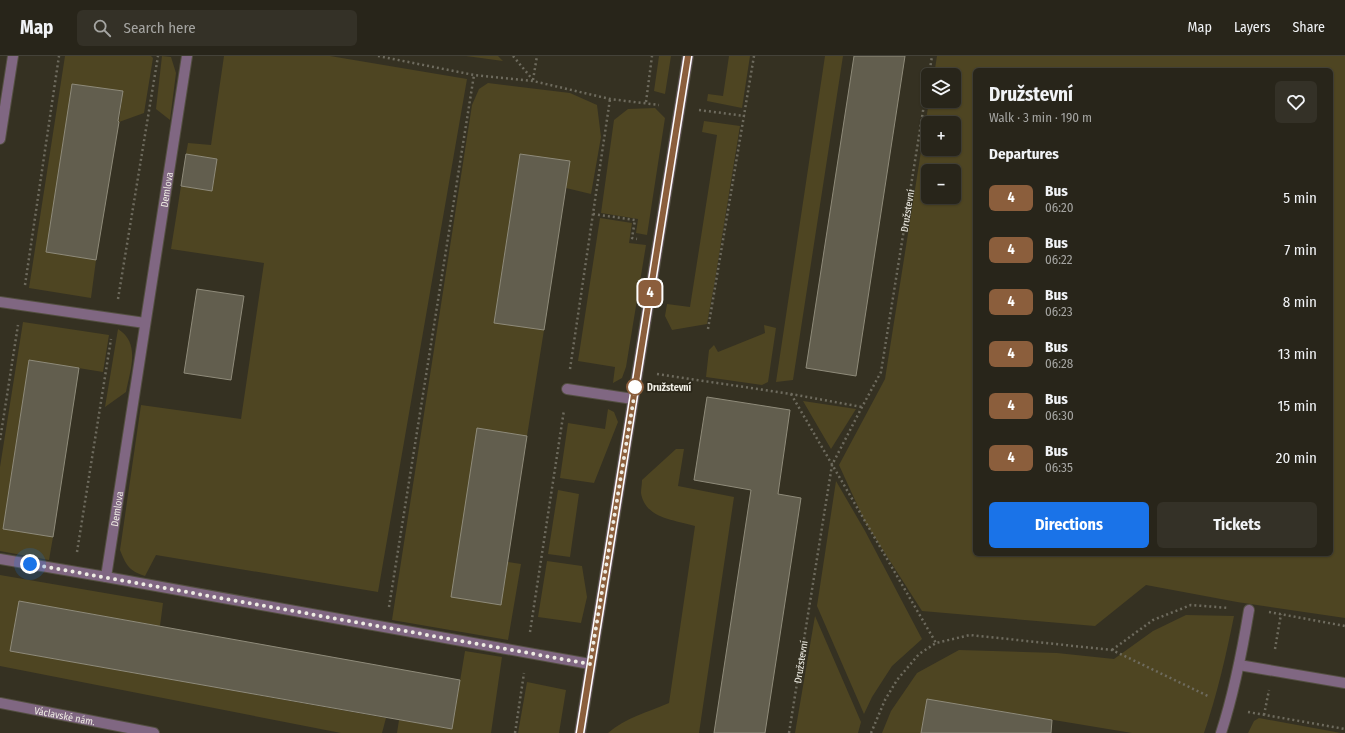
<!DOCTYPE html>
<html lang="en">
<head>
<meta charset="utf-8">
<style>
	:root { --surface:#28251a; --page:#343127; --text:#f1f3f6; --muted:#a5a5a2; --line:#444239; --accent:#1a73e8 }
	body { margin:0; font-family:"Fira Sans Condensed",sans-serif; background:var(--page); color:var(--text); height:100vh; display:flex; flex-direction:column; font-size:15px; white-space:nowrap }
	* { box-sizing:border-box; margin:0 }
	p { font-size:13px; color:var(--muted) }
	.icon { flex:none; width:22px; height:22px; fill:none; stroke:currentColor; stroke-width:2; stroke-linecap:round; stroke-linejoin:round }
	.map { position:relative; flex:1; overflow:hidden }
	.sheet { position:absolute; left:973px; top:12px; width:360px; height:488px; display:flex; flex-direction:column; background:var(--surface); border-radius:6px; box-shadow:0 1px 3px #0004,0 0 0 1px var(--line) }
	.sheet>* { flex:none }
	.badge { padding:0 8px; border-radius:6px; font-size:14px; line-height:26px }
	.buttons { position:absolute; left:921px; top:12px; display:grid; gap:8px }
	.buttons a { display:grid; place-items:center; width:40px; height:40px; border-radius:6px; background:var(--surface); box-shadow:0 1px 3px #0004,0 0 0 1px var(--line); font-size:20px }
	.you { position:absolute; width:20px; height:20px; margin:-10px; border:3px solid #fff; border-radius:50%; background:#1a73e8; box-shadow:0 0 0 6px #1a73e833 }
	.map>.badge { position:absolute; translate:-50% -50%; box-shadow:0 0 0 2px #fff }
	h2 { padding:0 16px; font-size:15px; line-height:36px }
	.round { display:grid; place-items:center; flex:none; width:42px; height:42px; border-radius:6px; background:var(--page) }
	.summary { display:flex; align-items:center; justify-content:space-between; height:68px; padding:0 16px }
	h1 { font-size:19px; font-weight:700; line-height:30px }
	.action { display:flex; gap:8px; margin-top:auto; padding:8px 16px }
	.action a { flex:1; height:46px; border-radius:6px; background:var(--accent); color:#fff; font-size:16px; font-weight:700; line-height:46px; text-align:center }
	.action a+a { background:var(--page); color:var(--text) }
	ul { padding:0; list-style:none }
	li { display:flex; align-items:center; gap:12px; height:52px; padding:0 16px }
	li div { flex:1 }
	li b { display:block; font-size:15px }
	li em { font-style:normal }
	li .badge { min-width:44px; font-weight:700; text-align:center }
	header { display:flex; align-items:center; gap:24px; box-sizing:border-box; height:56px; padding:0 20px; background:var(--surface); border-bottom:1px solid var(--line) }
	header strong { font-size:19px }
	nav { display:flex; gap:22px; margin-inline-start:auto; font-size:14px }
	.search { width:280px; height:36px; background:var(--page); display:flex; align-items:center; gap:10px; box-sizing:border-box; padding:0 14px; border-radius:6px; color:var(--muted); font-size:15px }
	.map>svg:first-child { display:block }
	.green { fill:#4e4522; fill-rule:evenodd }
	.building { fill:#625e4e; stroke:#8f8b7a }
	.lines { fill:none; stroke-linecap:round; stroke-linejoin:round }
	.minor-casing { stroke:#534f41; stroke-width:12 }
	.path { stroke:#6e6b5e; stroke-width:2.5; stroke-dasharray:2 3; stroke-linecap:butt }
	.minor { stroke:#806782; stroke-width:10 }
	.line-casing { stroke:#fff; stroke-width:9 }
	.line { stroke:#8b5e3c; stroke-width:6 }
	.walk { stroke:#eeece3; stroke-width:4; stroke-dasharray:0 7.2 }
	.stop-dot { fill:#fff; stroke:#8b5e3c; stroke-width:2 }
	.labels { text-anchor:middle; stroke-width:3.5; stroke-linejoin:round; paint-order:stroke }
	.street-label { font-size:10px; fill:#eeece3; stroke:#2b2719 }
	.stop-label { font-size:10px; font-weight:bold; fill:#eeece3; stroke:#2b2719; text-anchor:start }
</style>
</head>
<body>
<header>
<strong>Map</strong>
<div class="search"><svg class="icon" aria-label="search" viewBox="0 0 24 24"><circle cx="10" cy="10" r="6"/><path d="M15 15l6 6"/></svg>Search here</div>
<nav><a>Map</a><a>Layers</a><a>Share</a></nav>
</header>
<div class="map">
<svg width="1345" height="677" viewBox="0 0 1345 677">
	<rect width="100%" height="100%" fill="#353122"/>
	<path class="green" d="M65 0H151L153 2 144 57 119 66 123 35 72 28 46 196 96 204 91 242 29 232Z
		M162 0 171 1 176 17 170 64 156 53Z
		M224 0H330L467 23 378 536 156 499 145 520C129 515 126 509 120 494L141 349 241 363 264 207 171 193 181 130 212 135 217 103 186 98 188 87 211 89Z
		M466 0H498L503 5Z
		M659 0H671L665 38 654 35Z
		M729 0H750L742 52 707 45 708 38 723 40Z
		M825 0H843L793 324 776 326Z
		M937 0H1345V562L1237 546 1146 529 1095 570 922 555 865 466 839 409 885 323 929 45H954V19H934ZM975 14H1331V498H975ZM928 67H954V93H928ZM928 115H954V141H928Z
		M488 27 570 37 597 49 601 81 591 138 566 132 570 105 520 98 494 266 544 274 527 380 477 372 501 548 508 506 521 508 508 584 392 564 472 49 479 33Z
		M655 52 665 62 647 179 636 177 638 163 601 157 614 64 628 53Z
		M704 65 740 70 714 230 707 268 672 274 665 260 667 248 690 251 717 79 702 76Z
		M600 162 632 167 629 187 646 189 626 311 622 322 613 327 615 311 578 305Z
		M23 266 109 279 103 316 29 304 3 473 53 481 49 504 0 495V411Z
		M764 269 776 272 768 326 762 329 706 321 709 294 714 289 718 296 765 277Z
		M118 273C141 287 130 315 126 336L105 351Z
		M803 345 856 353 831 393Z
		M608 353 614 356 618 366 594 427 560 422 568 367 605 373Z
		M676 393H684L678 430 734 441 699 677H608C625 662 648 656 669 647L695 470C676 464 645 463 641 437 641 433 642 428 642 424Z
		M836 425 865 475 922 583 892 610 872 641 864 658 817 550Z
		M558 434 579 438 570 501 548 498Z
		M547 505 582 510 587 541 581 567 538 561Z
		M0 519 163 547 160 570 19 545 10 595 386 662 382 677H341L0 610Z
		M1186 559 1234 560C1226 600 1217 639 1204 677H1132L927 643 921 677H882L891 655 917 617 959 594 1057 597 1114 603 1153 575Z
		M815 560 861 666 858 677H795Z
		M465 595 502 601 491 677H397L399 664 452 673Z
		M527 626 566 634 559 677H518Z
		M1259 662 1341 677H1248L1254 665Z"/>
	<path class="building" d="M854 0H905L856 320 806 312Z
		M72 28 123 35 118 65 119 66 96 204 46 196Z
		M186 98 217 103 212 135 181 130Z
		M520 98 570 105 544 274 494 267Z
		M197 233 244 240 231 324 184 317Z
		M29 304 79 312 53 481 3 473Z
		M707 341 790 354 778 438 801 442 765 677H714L751 434 694 424Z
		M477 372 527 380 501 549 451 541Z
		M19 545 460 624 452 673 10 595Z
		M927 643 1052 664 1051 677H921Z"/>
	<g class="lines">
		<g class="minor-casing">
			<g id="minor">
				<path d="M0 83 13 0"/>
				<path d="M0 246 145 267"/>
				<path d="M567 333 633 343"/>
				<path d="M0 503 106 521 590 608"/>
				<path id="s2" d="M106 521 187 0"/>
				<path d="M1239 609 1345 627"/>
				<path id="s3" d="M0 647 154 677"/>
				<path d="M580 677 688 0"/>
				<path d="M1221 677C1234 637 1242 596 1249 554"/>
			</g>
		</g>
		<g class="path">
			<path d="M378 0 474 19 533 25 610 43 659 49"/>
			<path d="M513 0 533 24"/>
			<path d="M929 19 932 0"/>
			<path d="M533 24 537 0"/>
			<path d="M646 46 652 0"/>
			<path d="M699 54 745 60"/>
			<path d="M593 158 635 164 632 182 637 183"/>
			<path d="M25 229 59 0"/>
			<path d="M118 243 158 0"/>
			<path d="M708 273 754 0"/>
			<path d="M570 313 610 43"/>
			<path d="M657 318 791 338 862 351"/>
			<path d="M791 338 936 587"/>
			<path d="M0 384 18 269"/>
			<path d="M77 496 111 283"/>
			<path d="M389 551 474 19"/>
			<path d="M1269 556 1345 570"/>
			<path d="M530 576 564 354"/>
			<path d="M1275 593 1281 558"/>
			<path d="M1112 594 1153 564 1191 549 1229 552"/>
			<path d="M1248 656 1345 673"/>
			<path d="M1264 659 1269 634"/>
			<path d="M515 677 524 617"/>
			<path id="s1" d="M789 677 832 409 862 351 881 316 928 24"/>
			<path d="M871 677 885 644 897 624 919 598 936 587 970 579 1112 594 1210 641"/>
		</g>
		<use href="#minor" class="minor"/>
	</g>
	<g class="lines">
		<g class="line-casing">
			<path id="line" d="M580 677 688 0"/>
		</g>
		<use href="#line" class="line"/>
		<path class="walk" d="M30 508 590 608 636 329 635 331"/>
	</g>
	<circle class="stop-dot" cx="635" cy="331" r="8"/>
	<g class="labels">
		<g class="street-label">
			<text dy="4" stroke="none"><textPath href="#s2" startOffset="392">Demlova</textPath></text>
			<text dy="4" stroke="none"><textPath href="#s1" startOffset="540">Družstevní</textPath></text>
			<text dy="4" stroke="none"><textPath href="#s2" startOffset="69">Demlova</textPath></text>
			<text dy="4" stroke="none"><textPath href="#s1" startOffset="72">Družstevní</textPath></text>
			<text dy="4" stroke="none"><textPath href="#s3" startOffset="66">Václavské nám.</textPath></text>
		</g>
		<g class="stop-label">
			<text x="647" y="335">Družstevní</text>
		</g>
	</g>
</svg>
<div class="buttons">
<a><svg class="icon" aria-label="layers" viewBox="0 0 24 24"><path d="M12 4l9 5-9 5-9-5zM3 14l9 5 9-5"/></svg></a>
<a>+</a>
<a>−</a>
</div>
<div class="you" style="left:30px;top:508px"></div>
<b class="badge" style="left:650px;top:237px;background:#8b5e3c;color:#fff">4</b>
<section class="sheet">
<div class="summary"><div><h1>Družstevní</h1><p>Walk · 3 min · 190 m</p></div><a class="round"><svg class="icon" aria-label="heart" viewBox="0 0 24 24"><path d="M12 20l-8-8c-3-5 5-10 8-4 3-6 11-1 8 4z"/></svg></a></div>
<h2>Departures</h2>
<ul>
<li><span class="badge" style="background:#8b5e3c;color:#fff">4</span><div><b>Bus</b><p>06:20</p></div><em>5 min</em></li>
<li><span class="badge" style="background:#8b5e3c;color:#fff">4</span><div><b>Bus</b><p>06:22</p></div><em>7 min</em></li>
<li><span class="badge" style="background:#8b5e3c;color:#fff">4</span><div><b>Bus</b><p>06:23</p></div><em>8 min</em></li>
<li><span class="badge" style="background:#8b5e3c;color:#fff">4</span><div><b>Bus</b><p>06:28</p></div><em>13 min</em></li>
<li><span class="badge" style="background:#8b5e3c;color:#fff">4</span><div><b>Bus</b><p>06:30</p></div><em>15 min</em></li>
<li><span class="badge" style="background:#8b5e3c;color:#fff">4</span><div><b>Bus</b><p>06:35</p></div><em>20 min</em></li>
</ul>
<div class="action"><a>Directions</a><a>Tickets</a></div>
</section>
</div>
</body>
</html>
